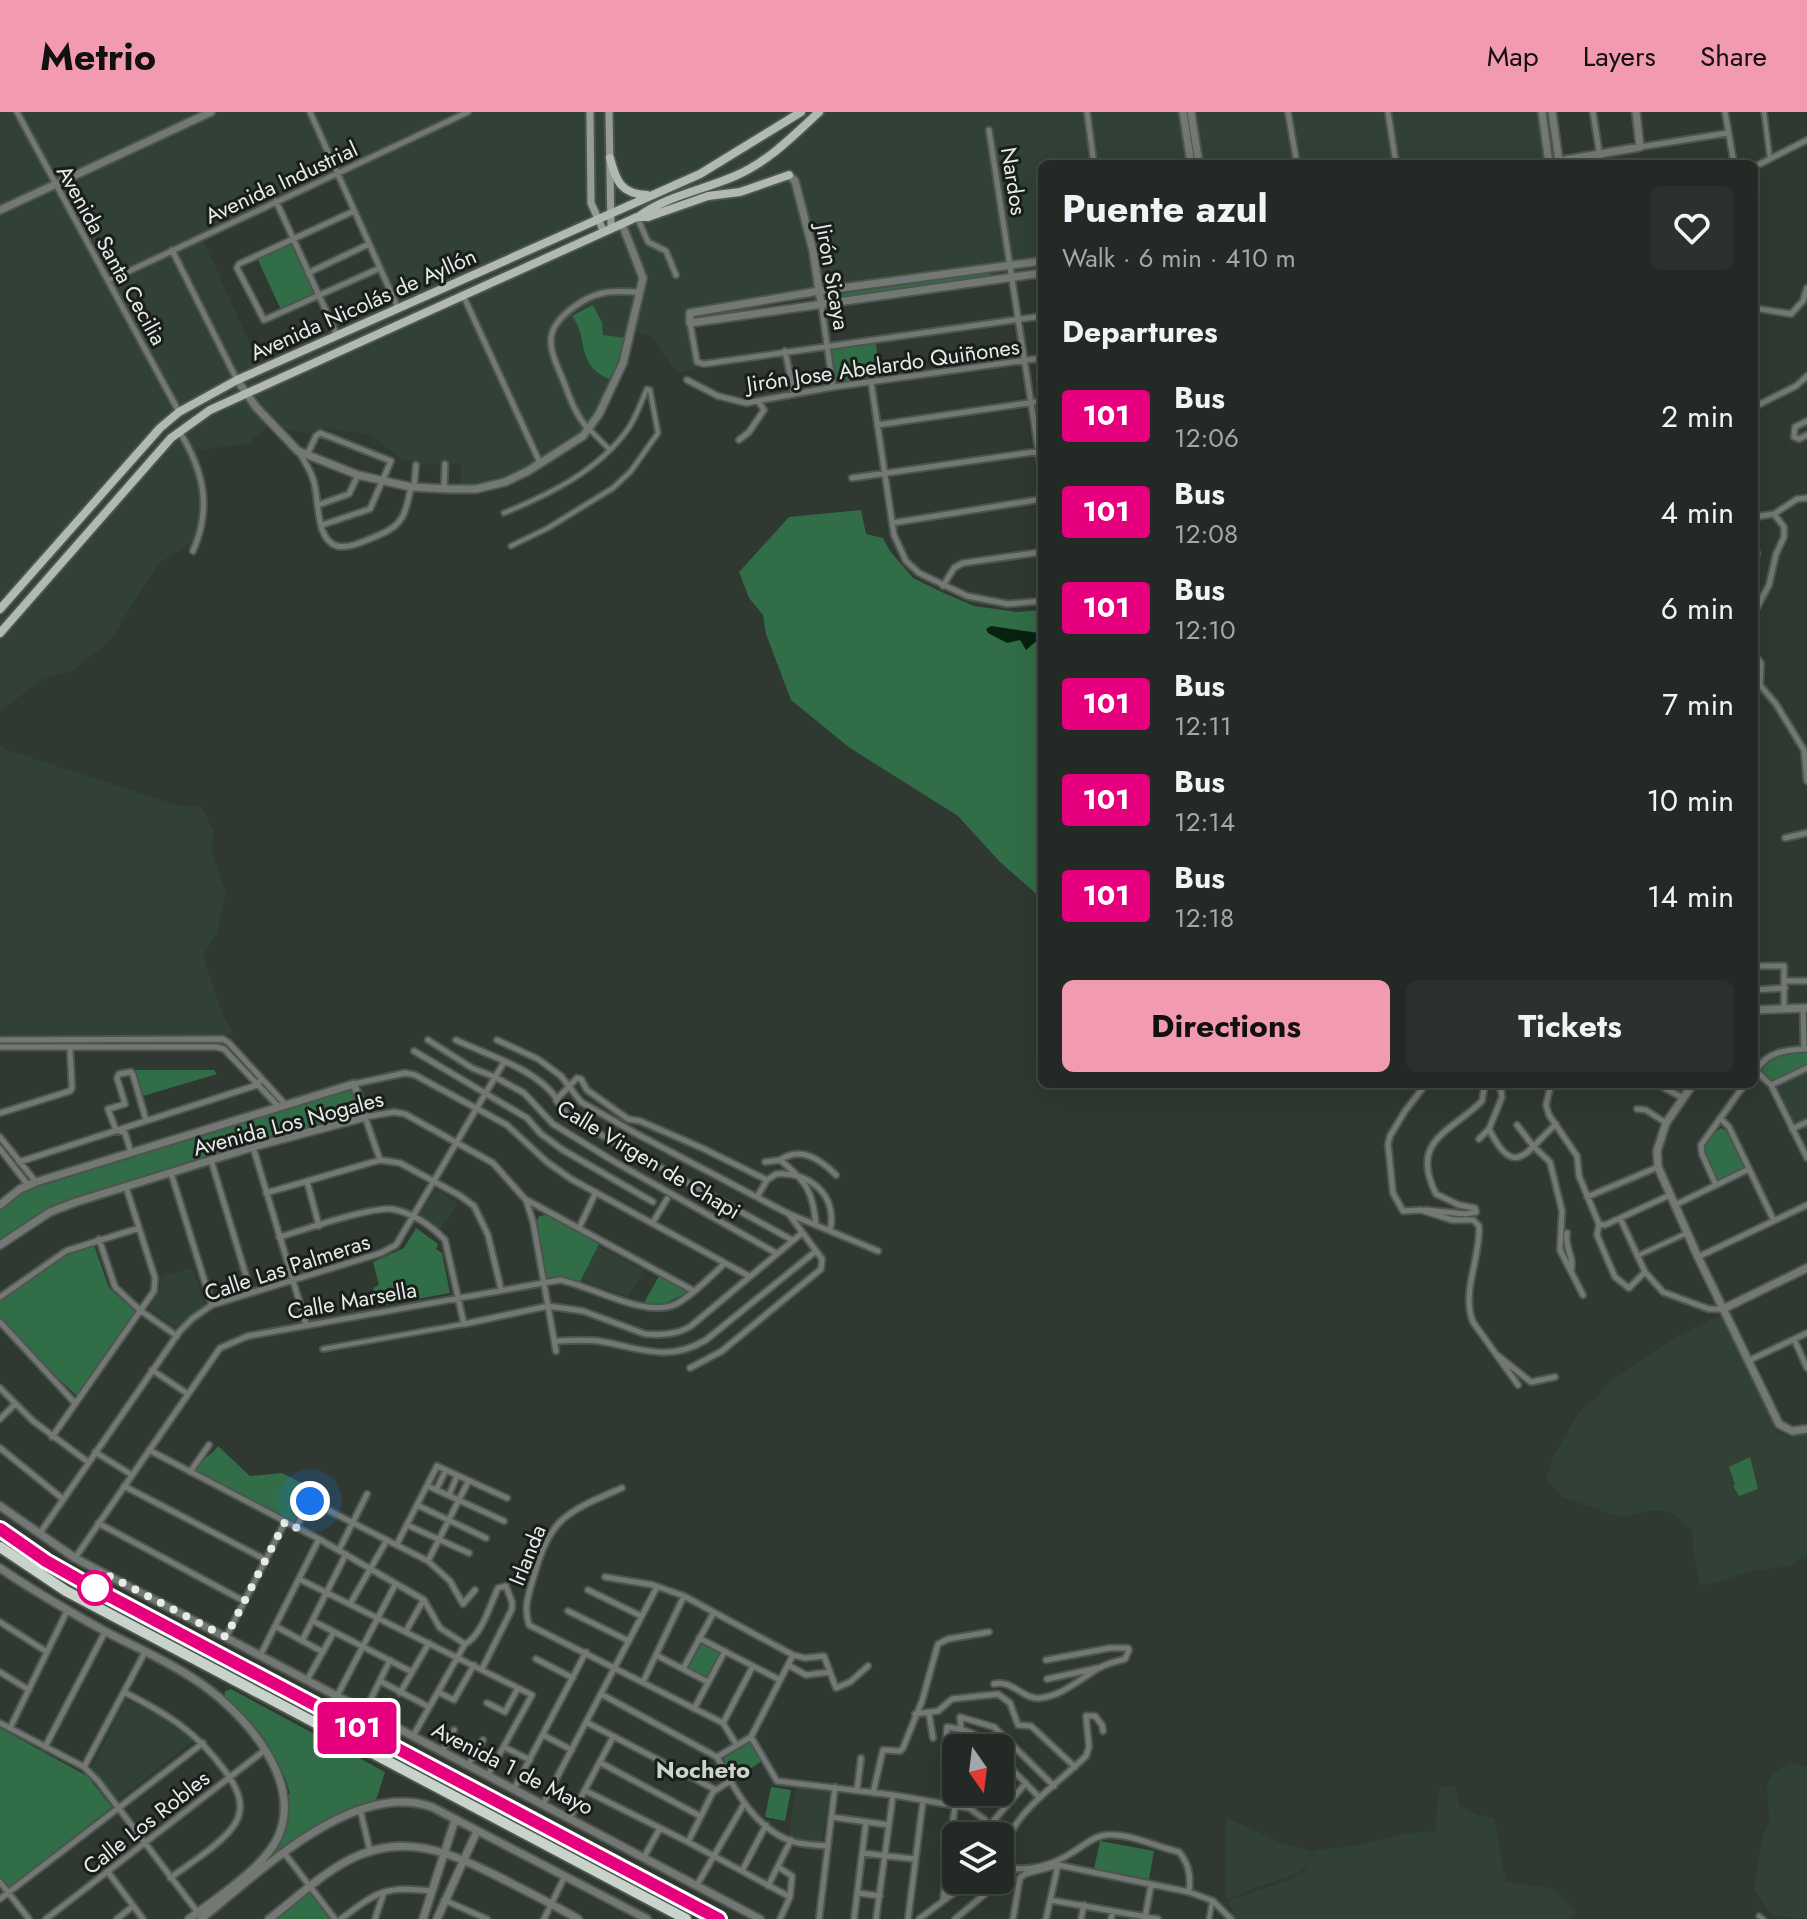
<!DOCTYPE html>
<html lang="en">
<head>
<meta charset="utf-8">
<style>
	:root { --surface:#232a25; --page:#2b322d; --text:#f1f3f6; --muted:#a3a7a7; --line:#404642; --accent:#f29ab0 }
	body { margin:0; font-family:Jost,sans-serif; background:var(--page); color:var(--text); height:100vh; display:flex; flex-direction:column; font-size:30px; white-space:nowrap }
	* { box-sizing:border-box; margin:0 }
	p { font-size:26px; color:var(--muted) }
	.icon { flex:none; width:44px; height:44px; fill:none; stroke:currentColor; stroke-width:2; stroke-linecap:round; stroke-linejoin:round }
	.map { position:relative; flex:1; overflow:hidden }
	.sheet { position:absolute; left:1038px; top:48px; width:720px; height:928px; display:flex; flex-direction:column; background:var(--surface); border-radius:12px; box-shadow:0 8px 32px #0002,0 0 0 2px var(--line) }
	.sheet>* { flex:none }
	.badge { padding:0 16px; border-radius:6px; font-size:28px; line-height:52px }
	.needle { width:52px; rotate:166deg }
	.fabs { position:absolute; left:942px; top:1622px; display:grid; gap:16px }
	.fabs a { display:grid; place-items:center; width:72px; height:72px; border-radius:12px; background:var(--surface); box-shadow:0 8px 32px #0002,0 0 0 2px var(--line); font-size:40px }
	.you { position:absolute; width:40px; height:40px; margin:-20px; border:6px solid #fff; border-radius:50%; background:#1a73e8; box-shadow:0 0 0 12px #1a73e833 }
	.map>.badge { position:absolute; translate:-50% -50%; box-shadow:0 0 0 4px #fff }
	h2 { padding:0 24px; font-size:30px; line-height:72px }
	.round { display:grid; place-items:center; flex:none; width:84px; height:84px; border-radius:12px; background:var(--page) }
	.overview { display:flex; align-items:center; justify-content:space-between; height:136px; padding:0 24px }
	h1 { font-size:38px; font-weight:700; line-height:60px }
	.action { display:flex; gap:16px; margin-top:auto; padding:16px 24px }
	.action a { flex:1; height:92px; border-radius:12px; background:var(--accent); color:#111; font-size:32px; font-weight:700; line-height:92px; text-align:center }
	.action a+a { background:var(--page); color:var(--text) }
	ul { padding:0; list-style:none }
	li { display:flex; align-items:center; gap:24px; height:96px; padding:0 24px }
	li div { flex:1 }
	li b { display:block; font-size:30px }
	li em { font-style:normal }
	li .badge { min-width:88px; font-weight:700; text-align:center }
	header { display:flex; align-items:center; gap:48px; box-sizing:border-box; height:112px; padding:0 40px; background:var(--accent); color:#111 }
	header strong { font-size:38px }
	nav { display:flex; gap:44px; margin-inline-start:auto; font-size:28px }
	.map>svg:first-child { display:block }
	.built { fill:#314136; fill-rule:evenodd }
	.green { fill:#316d46 }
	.water { fill:#072211 }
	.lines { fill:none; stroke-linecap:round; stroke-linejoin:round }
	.pedestrian-casing { stroke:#4c554e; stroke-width:8 }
	.minor-casing { stroke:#4c554e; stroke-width:9 }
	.tertiary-casing { stroke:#4c554e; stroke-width:11 }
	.secondary-casing { stroke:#4c554e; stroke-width:11 }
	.primary-casing { stroke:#4c554e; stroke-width:12 }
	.motorway-casing { stroke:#4c554e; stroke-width:14 }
	.pedestrian { stroke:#737874; stroke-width:4 }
	.minor { stroke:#737874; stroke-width:5 }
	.tertiary { stroke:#737874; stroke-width:7 }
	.secondary { stroke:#969d97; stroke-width:7 }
	.primary { stroke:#b0bab2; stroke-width:8 }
	.motorway { stroke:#c8d4cb; stroke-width:10 }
	.line-casing { stroke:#fff; stroke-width:18 }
	.line { stroke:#e6007e; stroke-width:12 }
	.walk { stroke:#e6ece8; stroke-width:8; stroke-dasharray:0 14.4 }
	.stop-dot { fill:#fff; stroke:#e6007e; stroke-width:4 }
	.labels { text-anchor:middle; stroke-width:6; stroke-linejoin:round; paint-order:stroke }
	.street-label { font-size:22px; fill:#e6ece8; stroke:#1a1e1b }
	.neighbourhood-label { font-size:24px; font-weight:bold; fill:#cad6cd; stroke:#1a1e1b }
</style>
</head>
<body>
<header>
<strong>Metrio</strong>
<nav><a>Map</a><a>Layers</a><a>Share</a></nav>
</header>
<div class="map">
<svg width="1807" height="1807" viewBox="0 0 1807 1807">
	<rect width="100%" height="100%" fill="#2f3831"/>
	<path class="built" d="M0 0H1389L1397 52H1042V148L687 199 696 257 677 261 654 226 630 218 620 251 595 306 575 327 542 345 527 358 502 369 476 375 461 374V352L421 353 401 346 369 323 326 316 307 321 268 314 248 332 197 338 201 387 200 416 195 428 158 452 109 530 73 558 45 567 0 598ZM338 57 399 190 260 254 201 123Z
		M1392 0H1537L1545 52H1400Z
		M0 633 4 637 177 693 201 695 214 718 212 740 226 780 217 821 203 844 222 901 234 923H0Z
		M1807 959V1007L1794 1013 1775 974Z
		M436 1077 458 1091 439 1118 418 1105Z
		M598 1134 644 1158 628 1185 581 1168Z
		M192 1156 205 1193 176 1215 149 1197 160 1176 161 1164Z
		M1723 1202 1777 1320 1789 1325 1807 1322V1444L1789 1454 1758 1458 1700 1474 1693 1440V1419L1674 1403 1667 1399H1648L1627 1405 1615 1404 1562 1385 1546 1367 1553 1345 1579 1300 1599 1284 1602 1276 1674 1226Z
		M125 1588 158 1603 193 1629 118 1688 92 1655Z
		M1791 1651 1807 1654V1807L1775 1804 1768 1800 1754 1776 1763 1723 1769 1709 1767 1673 1773 1661Z
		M1455 1674 1459 1694 1478 1703 1494 1706 1506 1770 1555 1777 1576 1799 1569 1807H1235L1228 1789 1286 1769 1303 1761 1308 1754 1300 1760 1227 1787 1225 1781 1226 1705 1279 1730 1312 1740 1308 1753 1314 1738 1348 1735 1409 1721 1435 1719 1439 1675Z
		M796 1675 826 1678 829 1681 822 1731 789 1724Z"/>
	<path class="green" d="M293 130 318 184 282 200 257 146Z
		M990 161V165L825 190 826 184Z
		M593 193 602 211 603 223 626 226 618 251 609 267C574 251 590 228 572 204Z
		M876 232 880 266 836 272 831 238Z
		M861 398 866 422 883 426 890 439 913 466 944 481 974 494 1017 500 1042 498V787L999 749 958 704 850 636 791 588 766 522 763 503 749 486 739 460 789 405Z
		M1807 941V955L1772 971 1764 962 1761 953 1776 942Z
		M135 958H214L217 962 143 984Z
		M354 975 363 1003 152 1064 50 1096 31 1106 0 1130V1098L25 1079Z
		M1721 1016 1728 1019 1745 1057 1718 1071C1706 1046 1695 1036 1721 1016Z
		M547 1103 599 1132 580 1170 562 1166 547 1167 537 1110 539 1104Z
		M416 1116 438 1132 436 1137 442 1141 450 1181 379 1194 373 1176 379 1173 373 1150 404 1136Z
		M94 1133 109 1176 136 1200 77 1284 34 1244 0 1205V1189L65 1144Z
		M659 1164 687 1179 686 1181 664 1192 644 1191Z
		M218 1334 250 1364 282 1361 312 1376 296 1411 194 1360C199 1346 210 1346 218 1334Z
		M1750 1345 1758 1377 1739 1384 1733 1374 1735 1372 1729 1355Z
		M700 1531 721 1542 708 1568 686 1557Z
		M231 1577 385 1660 375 1691 346 1699 325 1709 204 1800 266 1747 286 1702V1682H290L285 1665 280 1663 224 1587 225 1579Z
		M0 1616 87 1664 112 1695 8 1776 0 1765Z
		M749 1629 762 1649 732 1669 726 1658 724 1645Z
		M771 1675 791 1678 785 1709 765 1705Z
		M1100 1729 1154 1739 1149 1767 1094 1757Z
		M310 1781 332 1807H275Z"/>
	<path class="water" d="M991 514 1039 521 1041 525 1026 538 1020 528 1007 531 988 521 986 517Z"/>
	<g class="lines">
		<g class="pedestrian-casing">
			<path id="pedestrian" d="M1764 0 1770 47
				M589 317 610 338
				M504 401C550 382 598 359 628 317 636 306 641 290 647 277L650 278
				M511 434 548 416 613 376 631 359 658 321 650 278
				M1637 1144 1687 1121
				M323 1237 464 1212
				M1759 1804 1763 1807
				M1209 1807 1212 1790"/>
		</g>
		<g class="minor-casing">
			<path id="minor" d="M17 0 179 300
				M310 0 398 196
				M1087 0 1094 52
				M1288 0 1297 52
				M1388 0 1396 52
				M1593 0 1601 52
				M1725 0 1734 52
				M989 18 1042 362
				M1640 35 1728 21
				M1754 55 1807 28
				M276 89 337 223
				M354 99 239 152 237 156 264 208 380 156
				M637 105 648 130 666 139 676 163
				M172 138 237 268
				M308 161 369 132
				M108 169 468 0
				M463 183 540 351
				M821 191 833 275
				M1754 196 1791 202 1803 189 1807 176
				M690 211 697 250 704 252 1042 204
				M785 239 794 282
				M687 268 718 284 746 291 833 275 1042 246
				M871 270 894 423 906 449 919 461 967 484 1008 492 1042 489
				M1754 295 1796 274 1807 264
				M1807 309 1795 315 1794 325 1799 327 1807 323
				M877 313 1042 289
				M588 317C575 302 570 286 563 268 558 255 550 241 551 227 552 206 584 185 603 181 615 178 629 180 640 180
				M179 319C204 359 212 396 193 439
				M739 328 749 320 764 298 759 290
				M299 340C304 349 310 357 313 367 320 385 314 427 337 434 350 437 367 428 379 423 404 413 406 400 411 375
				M307 343 316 324 320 321 391 349 370 397 322 413
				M852 366 1041 339
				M414 375 416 353
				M444 377 445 352
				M318 393 349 382 358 363
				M1754 405 1774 402 1797 387 1807 386
				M892 411 1042 387
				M1754 432 1757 442 1754 449
				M943 474 954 456 963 451 1042 440
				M1754 501 1769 473 1776 442 1784 425V415L1774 402
				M1754 542 1761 551 1760 573 1776 592 1804 638 1807 669
				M1785 726 1807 721
				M1754 854H1784V896
				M1785 869H1807
				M1754 878 1785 876
				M1803 896 1804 937
				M0 928 223 927 229 931 285 992
				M428 928 472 956 495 965 524 981 553 1012 615 1050 776 1141
				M456 928C489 944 535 956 557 987
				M497 928 538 947 561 964 581 990 635 1021 787 1101 878 1139
				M0 935H216L224 937 278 994
				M414 939 527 1006 541 1022 563 1038 653 1090
				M1755 958 1771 973 1807 1046
				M1756 958C1769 939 1785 938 1807 937
				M354 972 405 961 415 963 507 1013 547 1050 571 1067 749 1164
				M1426 972 1405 999 1390 1024 1388 1032 1393 1081 1403 1099 1421 1098 1452 1108H1473L1479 1114C1481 1144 1461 1180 1473 1210L1518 1273
				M1500 972 1502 985 1489 1017C1515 1069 1526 1039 1556 1012
				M1551 972 1546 993 1549 1003 1577 1044 1579 1064 1599 1112 1597 1123 1615 1165 1629 1176 1645 1160
				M1657 972 1683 986
				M1771 973 1807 956
				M1637 997 1646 998 1666 1011
				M0 1001 70 979 72 976 70 936
				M1720 1006 1729 1015 1774 1109
				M1517 1013 1534 1035 1550 1050 1562 1099 1560 1138 1583 1183
				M1792 1017 1807 1010
				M0 1025 36 1070
				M1479 1027 1489 1017
				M253 1035 306 1212
				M0 1037 28 1073
				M131 1041 125 1021 116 1018 108 997 125 992 117 966 119 962 131 960 133 963 146 1008
				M211 1048 251 1180
				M380 1048 365 1005 394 1000 405 1002 493 1051 525 1087 694 1179
				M780 1048C801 1034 820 1047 836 1063
				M19 1050 254 974 260 969
				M765 1050 780 1048C806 1069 813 1079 816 1113
				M171 1061 212 1193
				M767 1068 702 1036 640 1009 628 1007 587 978 581 967 577 966 556 988 569 1005 792 1128
				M307 1069 319 1114
				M1716 1073 1702 1042 1701 1033 1745 972
				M266 1081 380 1048 400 1051 459 1083 474 1094 488 1123 501 1177
				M757 1085 767 1068 776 1062C809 1059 838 1083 830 1118
				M1587 1085 1658 1055
				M526 1088 533 1110 556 1239
				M1675 1093 1749 1057
				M1426 1098 1465 1102 1476 1100
				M1476 1100 1475 1096 1459 1093 1436 1082C1409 1028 1451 1020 1482 989L1485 972
				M1620 1106 1645 1160 1663 1180 1709 1197H1723
				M653 1110 667 1087
				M1599 1112 1605 1113 1670 1083
				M579 1116 596 1080
				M1567 1121C1564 1135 1575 1145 1571 1158
				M279 1125C304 1118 369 1095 391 1097 411 1100 431 1113 445 1128L464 1212 548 1194 583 1199 645 1222C660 1223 677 1223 691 1214L802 1121
				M99 1127 115 1175 141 1199 177 1224
				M1698 1145 1807 1093
				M0 1185 66 1139 139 1116
				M0 1210 75 1291
				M1794 1227 1807 1256
				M554 1229C569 1229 585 1227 599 1229 640 1236 667 1251 706 1228L816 1139
				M1497 1243 1531 1270 1555 1265
				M1748 1249 1807 1221
				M690 1256 722 1239 821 1157 822 1147 788 1101
				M152 1258 188 1282
				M0 1276 33 1309 88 1350
				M0 1307 15 1292
				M52 1325 154 1179 155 1166 126 1075
				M0 1336 63 1387
				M149 1338 319 1427 424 1488 440 1516 465 1532
				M95 1340 132 1363
				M190 1360 209 1333
				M124 1374 266 1448
				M428 1374 504 1409
				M622 1376C567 1400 551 1404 534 1464 529 1482 523 1494 529 1513L723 1611 736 1632
				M436 1378 446 1358
				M449 1383 457 1364
				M310 1389 428 1449 450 1469 463 1492 475 1478
				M417 1393 486 1426
				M98 1411 244 1489
				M407 1413 469 1441
				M296 1416 315 1378
				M40 1421 180 1219 193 1206 212 1193 381 1141 396 1133 504 950
				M397 1432 437 1354 507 1386
				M339 1438 367 1382
				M75 1446 220 1236 248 1224 560 1168C592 1174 646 1207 676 1192 694 1182 710 1165 725 1151
				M428 1449 468 1370
				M605 1465 653 1473 684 1484 793 1543 805 1546 824 1544 836 1576 850 1570 868 1554
				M299 1467 532 1583 488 1663
				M588 1478 641 1504
				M350 1492 387 1428
				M568 1499 629 1529
				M313 1509 412 1560
				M0 1510 47 1540
				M275 1514 323 1540
				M406 1519 423 1489
				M226 1525 285 1410
				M699 1526 780 1568
				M302 1529 346 1442
				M656 1543 708 1570
				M260 1544 319 1427
				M536 1547 573 1566
				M788 1553 806 1563 830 1560
				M683 1557 714 1500
				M0 1560 29 1578
				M1047 1567 1098 1556
				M307 1568 334 1520
				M380 1569 429 1595
				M643 1570 684 1484
				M994 1572C1012 1567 1023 1588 1040 1586 1063 1584 1082 1565 1101 1555 1108 1551 1118 1549 1125 1547L1129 1538 1128 1536H1110L1046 1548
				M124 1580C167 1602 196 1619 225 1659 236 1674 246 1692 236 1710 225 1730 189 1752 170 1766
				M438 1580 454 1588 474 1553
				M400 1581 429 1531
				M601 1582 717 1645
				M337 1584 395 1473
				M487 1591 505 1600 518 1576
				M694 1597 725 1539
				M365 1599 390 1548
				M915 1602 938 1599 952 1587 998 1582 1010 1591 1018 1613 1031 1614 1075 1655
				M929 1602 933 1626
				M586 1610 716 1678
				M0 1611 84 1655 98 1669 199 1802
				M723 1611 753 1554
				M10 1616 67 1499
				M1103 1619 1102 1613 1095 1604H1086L1089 1635 1086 1644C1053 1677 1005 1703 1001 1754 1025 1761 1052 1754 1073 1740 1083 1734 1094 1724 1106 1723 1130 1721 1157 1735 1179 1740 1189 1752 1191 1764 1189 1780
				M543 1623 572 1638
				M413 1624 465 1532C482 1523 490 1493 498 1476L506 1474 512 1490V1497L482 1557
				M751 1625 777 1669 893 1683 969 1696 984 1707 997 1724
				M751 1625 793 1543
				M45 1635 105 1520
				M504 1635 530 1648
				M963 1636 960 1605 994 1615 1054 1674
				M442 1640 454 1618
				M945 1644 947 1615C965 1617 979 1622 992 1636
				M717 1645C734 1676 754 1716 791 1729 802 1733 816 1733 828 1734
				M717 1645 751 1625
				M1000 1645 1039 1685
				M601 1651 700 1704
				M468 1653 483 1628
				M84 1655 145 1540
				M514 1677 586 1540
				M857 1678 861 1646
				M586 1679 688 1730 790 1785
				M873 1681 883 1638 900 1639 903 1636 922 1589 938 1532 948 1527 989 1520
				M543 1692 657 1475
				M969 1696 982 1680
				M360 1697 370 1739
				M831 1705 889 1713
				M570 1706 613 1625
				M990 1713 1026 1671
				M982 1724 984 1708
				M688 1730 713 1680 730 1669
				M862 1741 915 1747
				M285 1742 335 1807
				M644 1745 660 1716
				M778 1755 792 1764 790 1785 780 1807
				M742 1759 766 1713
				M108 1760 143 1807
				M0 1770 29 1807
				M697 1773 744 1692
				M768 1774 791 1728
				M858 1781 880 1784
				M0 1787 203 1631
				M444 1788 487 1807
				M1050 1788 1158 1807
				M943 1789 955 1693 963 1680
				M1145 1806 1151 1773
				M46 1807 265 1638
				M117 1807 133 1794
				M341 1807C379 1778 386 1774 432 1779
				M375 1807 384 1780
				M544 1807 565 1764
				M819 1807 835 1675
				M854 1807 866 1710
				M876 1807 893 1683
				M908 1807 923 1689
				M919 1807 971 1768
				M955 1807 1014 1758
				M1013 1807 1020 1766 1025 1762 1058 1753 1189 1780 1213 1789 1231 1807
				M1046 1807 1058 1753
				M1081 1807 1084 1793
				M1111 1807 1113 1799"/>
		</g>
		<g class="tertiary-casing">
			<path id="tertiary" d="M1183 0 1191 52
				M1191 0 1199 52
				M1542 0 1549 52
				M1552 0 1559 49 1640 35 1636 0
				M789 63 795 69 813 139 821 191
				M0 98 211 0
				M1042 149 819 179 690 201V211L1042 161
				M237 268 256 295 298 339 358 363 411 375 450 377H476L505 370 528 359 583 324 599 302 623 251 643 166 622 112
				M1754 898 1807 896
				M1693 972 1666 1011 1657 1039 1658 1055 1698 1145 1779 1312 1792 1319 1807 1317
				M0 1093 20 1077 36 1070 354 972 365 1005 253 1035 76 1090 50 1100 0 1133
				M1723 1197 1807 1156
				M0 1394 75 1446 760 1807
				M0 1456C32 1478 65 1497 99 1516 130 1533 162 1546 191 1565 238 1594 305 1665 278 1725 264 1756 216 1786 189 1807
				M201 1807C258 1762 353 1667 432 1695L647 1807
				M269 1807C294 1788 319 1764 347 1749 403 1718 451 1741 503 1767 528 1780 554 1793 578 1807
				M423 1807 455 1708
				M437 1807 477 1719"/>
		</g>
		<g class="secondary-casing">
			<path id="secondary" d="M590 0 591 91 604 120
				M609 0 611 117"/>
		</g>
		<g class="primary-casing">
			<path id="primary" d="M610 46C616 69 621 82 647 83
				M638 105C666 84 703 78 735 64 768 50 793 24 819 0
				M0 497 160 316 179 300 237 268 700 62 801 0
				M0 521 171 326 210 298 637 105H648L708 84 740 80 789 63"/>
		</g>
		<g class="motorway-casing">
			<path id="motorway" d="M0 1417 46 1449 92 1475 719 1807
				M0 1435 66 1479 686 1807"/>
		</g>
		<use href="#pedestrian" class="pedestrian"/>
		<use href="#minor" class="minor"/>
		<use href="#tertiary" class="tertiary"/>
		<use href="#secondary" class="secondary"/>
		<use href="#primary" class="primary"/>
		<use href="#motorway" class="motorway"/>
	</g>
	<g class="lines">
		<g class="line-casing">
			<path id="line" d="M0 1417 46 1449 92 1475 719 1807"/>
		</g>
		<use href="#line" class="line"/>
		<path class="walk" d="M95 1476 100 1459 226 1525 285 1410 296 1416 310 1389"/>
	</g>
	<circle class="stop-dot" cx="95" cy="1476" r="16"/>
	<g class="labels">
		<g class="street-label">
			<text transform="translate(1014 69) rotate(81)" y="8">Nardos</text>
			<text transform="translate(281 70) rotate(-25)" y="8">Avenida Industrial</text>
			<text transform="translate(112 143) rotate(61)" y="8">Avenida Santa Cecilia</text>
			<text transform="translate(833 165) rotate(80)" y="8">Jirón Sicaya</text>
			<text transform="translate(363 192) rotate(-24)" y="8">Avenida Nicolás de Ayllón</text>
			<text transform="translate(883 253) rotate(-8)" y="8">Jirón Jose Abelardo Quiñones</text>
			<text transform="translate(288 1011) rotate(-15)" y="8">Avenida Los Nogales</text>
			<text transform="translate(649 1047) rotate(31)" y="8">Calle Virgen de Chapi</text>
			<text transform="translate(287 1155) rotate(-18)" y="8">Calle Las Palmeras</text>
			<text transform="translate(352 1188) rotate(-10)" y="8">Calle Marsella</text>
			<text transform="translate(527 1443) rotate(-68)" y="8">Irlanda</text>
			<text transform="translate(513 1656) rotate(27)" y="8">Avenida 1 de Mayo</text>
			<text transform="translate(146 1710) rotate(-38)" y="8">Calle Los Robles</text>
		</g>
		<g class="neighbourhood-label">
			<text x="703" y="1666">Nocheto</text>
		</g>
	</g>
</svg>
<div class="fabs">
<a><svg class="needle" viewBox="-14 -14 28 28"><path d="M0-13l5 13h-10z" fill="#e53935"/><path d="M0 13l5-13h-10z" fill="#a3a7a7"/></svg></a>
<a><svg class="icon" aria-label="layers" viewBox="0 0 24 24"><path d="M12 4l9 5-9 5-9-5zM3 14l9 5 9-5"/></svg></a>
</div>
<div class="you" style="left:310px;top:1389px"></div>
<b class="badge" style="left:357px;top:1616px;background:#e6007e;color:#fff">101</b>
<section class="sheet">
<div class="overview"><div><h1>Puente azul</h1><p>Walk · 6 min · 410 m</p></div><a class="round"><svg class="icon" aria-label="heart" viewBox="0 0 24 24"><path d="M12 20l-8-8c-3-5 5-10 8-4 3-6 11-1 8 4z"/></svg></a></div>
<h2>Departures</h2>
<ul>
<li><span class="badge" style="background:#e6007e;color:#fff">101</span><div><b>Bus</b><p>12:06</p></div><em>2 min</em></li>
<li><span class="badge" style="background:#e6007e;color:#fff">101</span><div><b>Bus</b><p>12:08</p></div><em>4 min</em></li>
<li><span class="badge" style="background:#e6007e;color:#fff">101</span><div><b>Bus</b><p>12:10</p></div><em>6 min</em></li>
<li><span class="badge" style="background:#e6007e;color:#fff">101</span><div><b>Bus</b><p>12:11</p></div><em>7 min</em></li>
<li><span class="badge" style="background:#e6007e;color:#fff">101</span><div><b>Bus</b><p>12:14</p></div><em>10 min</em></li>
<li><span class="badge" style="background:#e6007e;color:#fff">101</span><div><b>Bus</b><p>12:18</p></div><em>14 min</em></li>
</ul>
<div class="action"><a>Directions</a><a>Tickets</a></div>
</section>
</div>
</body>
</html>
